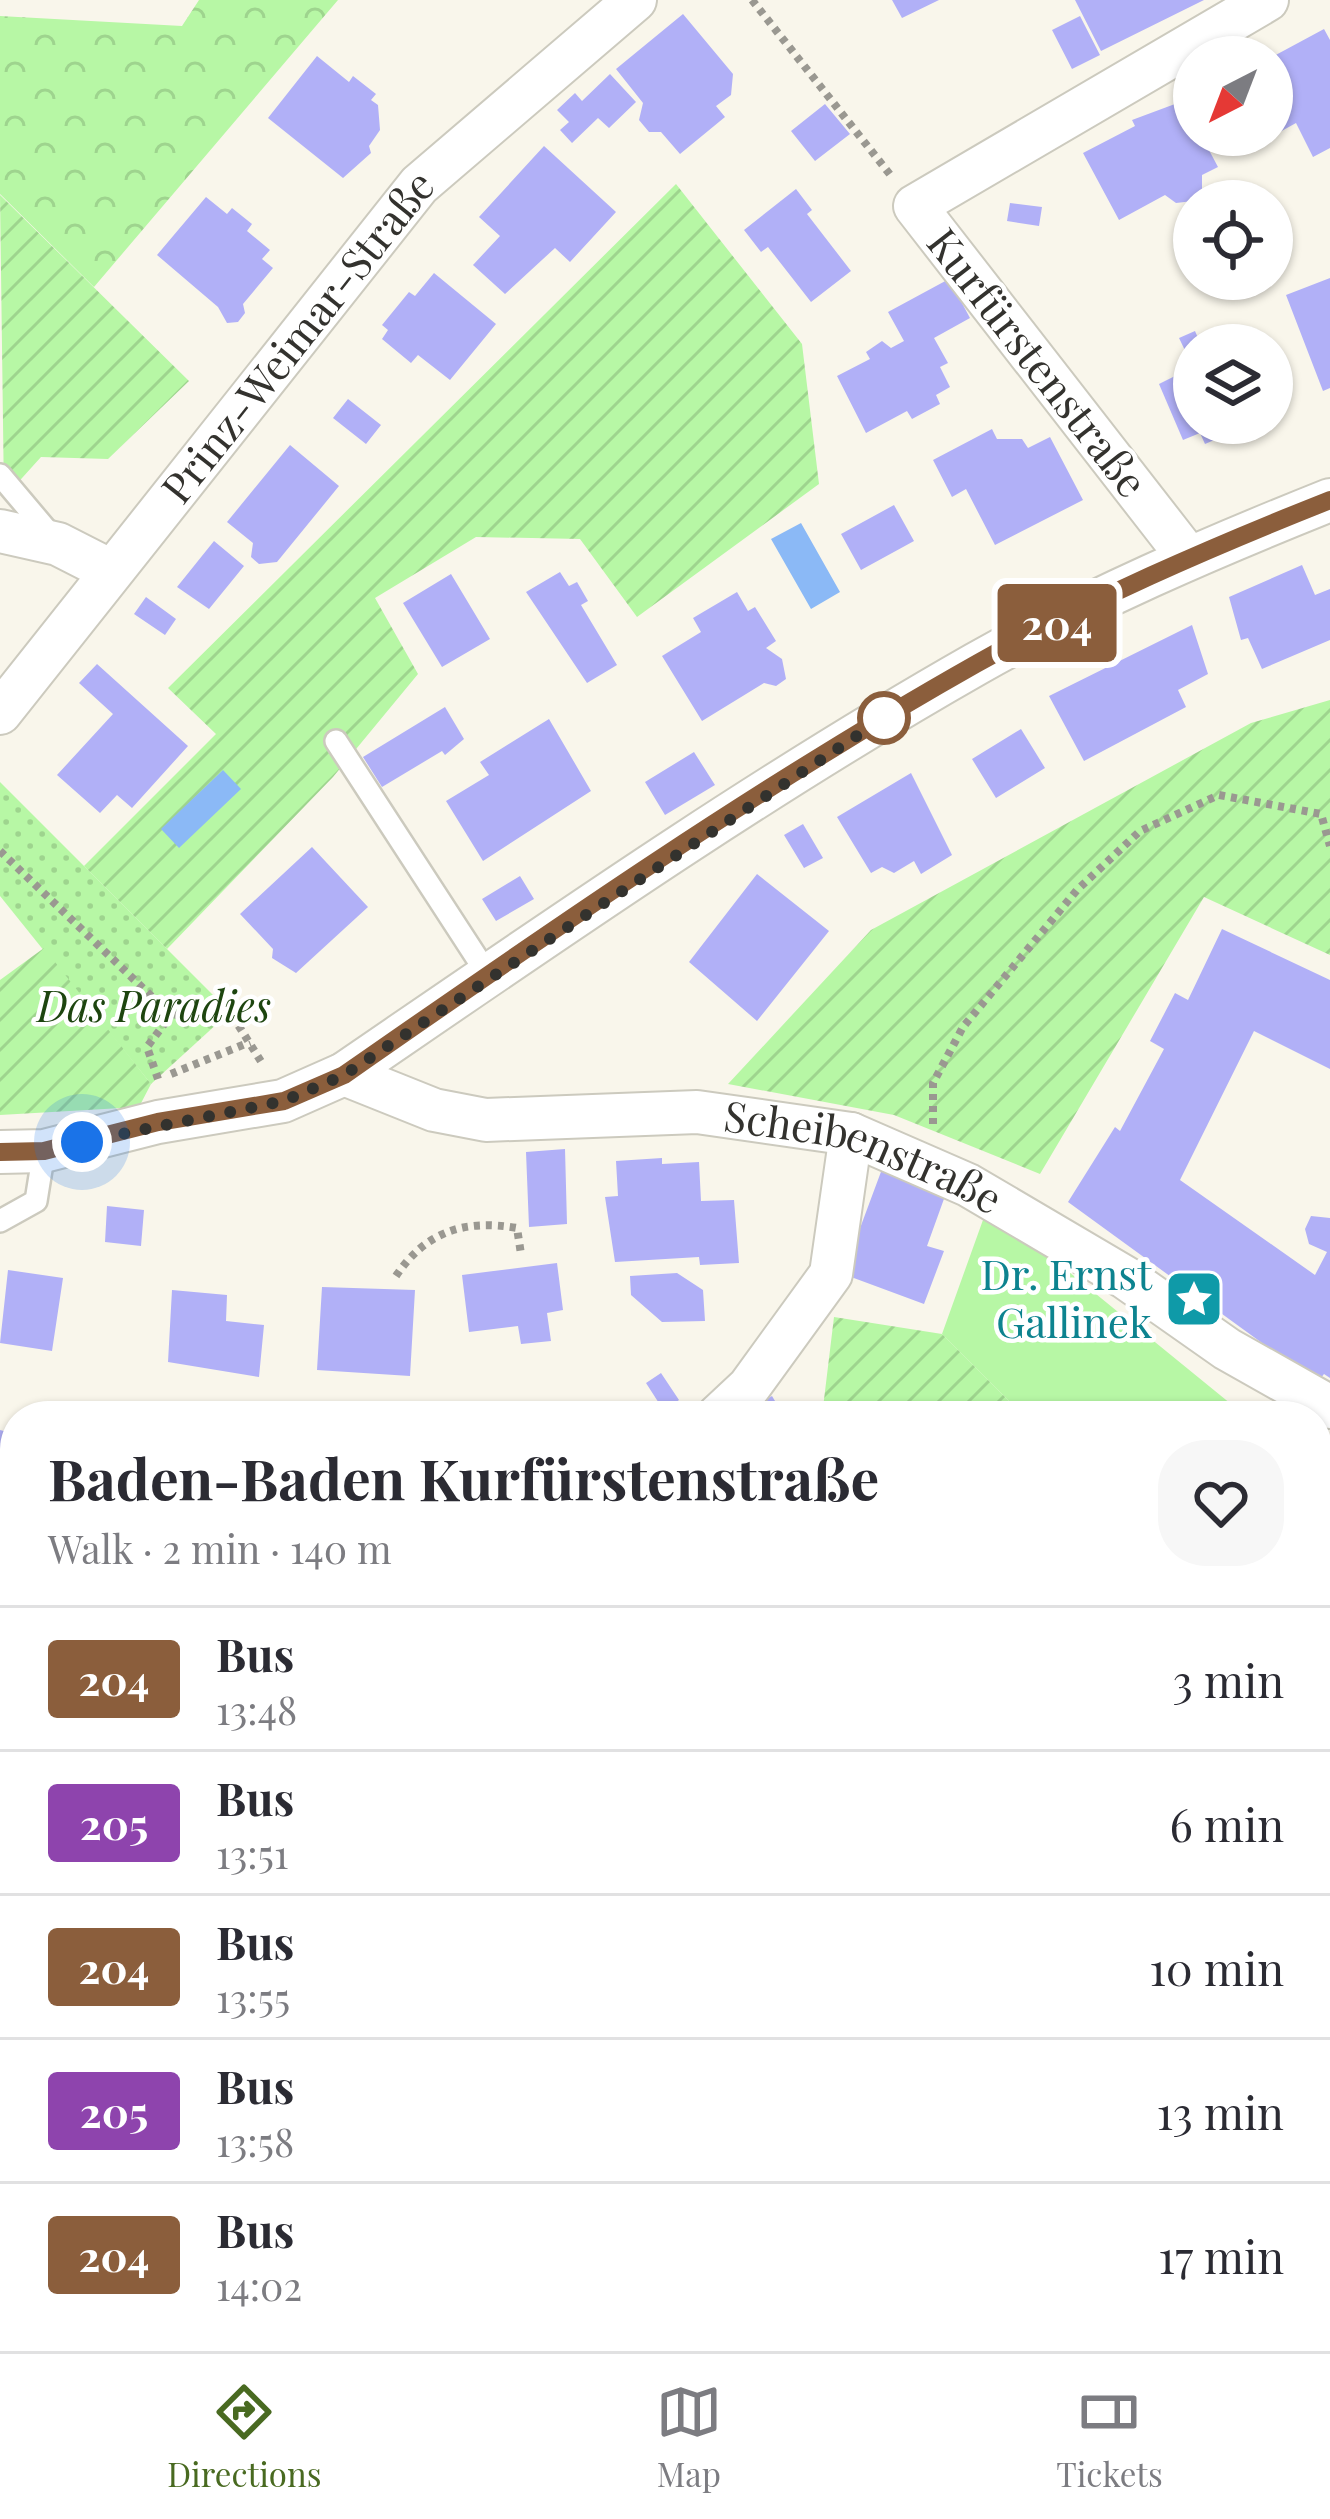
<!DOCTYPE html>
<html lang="en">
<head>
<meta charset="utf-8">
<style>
	:root { --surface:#fff; --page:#f7f7f7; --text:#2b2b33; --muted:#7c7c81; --line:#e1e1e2; --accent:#496a21 }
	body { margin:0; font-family:"Playfair Display",serif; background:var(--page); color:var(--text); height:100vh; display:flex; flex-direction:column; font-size:45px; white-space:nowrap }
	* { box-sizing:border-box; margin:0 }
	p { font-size:39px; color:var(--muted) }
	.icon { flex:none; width:66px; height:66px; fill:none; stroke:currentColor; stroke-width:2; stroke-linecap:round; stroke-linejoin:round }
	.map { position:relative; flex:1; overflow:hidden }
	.panel { position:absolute; left:0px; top:1401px; width:1332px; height:951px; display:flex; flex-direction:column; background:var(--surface); border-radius:48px 48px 0 0; box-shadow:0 3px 9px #0004 }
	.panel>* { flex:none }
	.badge { padding:0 24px; border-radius:9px; font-size:42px; line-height:78px }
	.needle { width:78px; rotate:222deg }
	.buttons { position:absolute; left:1173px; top:36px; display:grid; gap:24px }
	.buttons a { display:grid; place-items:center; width:120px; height:120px; border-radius:50%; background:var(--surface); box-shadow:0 3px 9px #0004; font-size:60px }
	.you { position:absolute; width:60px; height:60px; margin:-30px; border:9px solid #fff; border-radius:50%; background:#1a73e8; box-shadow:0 0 0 18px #1a73e833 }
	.map>.badge { position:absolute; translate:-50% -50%; box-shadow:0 0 0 6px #fff }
	.round { display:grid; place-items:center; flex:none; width:126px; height:126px; border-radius:48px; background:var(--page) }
	.headline { display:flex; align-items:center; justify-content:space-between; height:204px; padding:0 48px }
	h1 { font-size:57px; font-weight:700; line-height:90px }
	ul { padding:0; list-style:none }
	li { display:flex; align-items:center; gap:36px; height:144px; padding:0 48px; border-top:3px solid var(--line) }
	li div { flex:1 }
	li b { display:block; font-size:45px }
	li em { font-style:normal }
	li .badge { min-width:132px; font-weight:700; text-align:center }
	.tabs { display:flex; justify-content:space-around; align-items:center; height:168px; border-top:3px solid var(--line); background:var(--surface); font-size:33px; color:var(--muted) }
	.tabs a { display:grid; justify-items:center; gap:6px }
	.tabs .current { color:var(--accent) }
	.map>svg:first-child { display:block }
	.education { fill:#fbe8d8 }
	.built { fill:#eee9d6 }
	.grass { fill:#b7f7a5 }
	.forest { fill:url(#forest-crowns) }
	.park { fill:url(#park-dots) }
	.garden { fill:url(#garden-furrows) }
	.water { fill:#8bb9f6 }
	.building { fill:#b1b0f7 }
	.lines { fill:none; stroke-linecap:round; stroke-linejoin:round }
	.service-casing { stroke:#cccabe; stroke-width:26 }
	.minor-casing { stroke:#cccabe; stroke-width:46 }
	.path { stroke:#9a9891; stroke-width:8; stroke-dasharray:6 6; stroke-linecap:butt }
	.service { stroke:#fff; stroke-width:21 }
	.minor { stroke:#fff; stroke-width:42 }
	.line-casing { stroke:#fff; stroke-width:27 }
	.line { stroke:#8b5e3c; stroke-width:18 }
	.walk { stroke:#33322e; stroke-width:12; stroke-dasharray:0 21.6 }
	.stop-dot { fill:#fff; stroke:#8b5e3c; stroke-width:6 }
	.labels { text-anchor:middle; stroke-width:9; stroke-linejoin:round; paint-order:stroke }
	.street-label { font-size:42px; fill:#33322e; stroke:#fff }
	.park-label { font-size:42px; font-style:italic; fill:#1d450f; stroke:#fff }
	.culture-label { font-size:42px; fill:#0d838f; stroke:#fff; text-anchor:end }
</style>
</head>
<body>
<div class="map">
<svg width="1330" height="2351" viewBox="0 0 1330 2351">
	<defs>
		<pattern id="forest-crowns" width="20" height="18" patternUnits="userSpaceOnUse" patternTransform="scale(3)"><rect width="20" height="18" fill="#b7f7a5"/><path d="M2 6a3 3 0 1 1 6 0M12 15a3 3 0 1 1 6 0" fill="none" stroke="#9ed48e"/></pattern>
		<pattern id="park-dots" width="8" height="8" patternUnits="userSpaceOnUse" patternTransform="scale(3)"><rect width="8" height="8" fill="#b7f7a5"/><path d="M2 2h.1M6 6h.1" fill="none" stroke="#9ed48e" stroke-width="1.8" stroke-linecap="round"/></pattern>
		<pattern id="garden-furrows" width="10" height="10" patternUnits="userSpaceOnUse" patternTransform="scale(3)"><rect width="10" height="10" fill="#b7f7a5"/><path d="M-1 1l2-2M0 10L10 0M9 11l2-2" fill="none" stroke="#9ed48e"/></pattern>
	</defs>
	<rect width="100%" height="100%" fill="#f9f6eb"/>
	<path class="education" d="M1330 1785V2059L1317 2053V1786Z"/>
	<path class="built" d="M0 2275 15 2278V2337H604L670 2351H0Z"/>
	<path class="grass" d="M988 1206 1231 1404 1253 1416H1024L942 1334Z
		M1317 1450 1330 1456V1596L1317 1597Z
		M894 2337H931L975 2351H890Z"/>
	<path class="forest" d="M199 0H338L94 287 0 194V16L182 26Z"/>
	<path class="park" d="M0 782 230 1012 151 1084 0 896Z"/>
	<path class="garden" d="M676 184 802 344 819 484 637 617 580 539 476 537 375 598 418 674 333 777 167 949 84 866 216 734 168 688Z
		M0 195 189 381 108 459 41 457 4 498Z
		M1330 700V955L1204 897 1040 1174 894 1115 728 1084 871 930 1251 723Z
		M44 948 151 1084 139 1107 0 1115V980Z
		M834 1317 942 1334 1024 1416H822Z
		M1317 2053 1330 2059V2207L1317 2201Z"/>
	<path class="water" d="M801 523 840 592 811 609 771 539Z
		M223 770 241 789 179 848 161 829Z"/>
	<path class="building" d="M892 0H939L902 18Z
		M1075 0H1204L1101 51Z
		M683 14 733 74 731 95 716 106 725 117 680 154 661 132H649L639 120 643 103 616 69Z
		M1080 16 1100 55 1072 69 1052 30Z
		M1324 29 1330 40V148L1313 157 1296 123 1278 133 1272 122V57Z
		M317 56 349 82 353 76 376 94 371 100 378 105 380 130 369 146 371 153 343 178 268 118Z
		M610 74 636 102 609 128 598 118 572 143 560 130 569 122 557 110 575 93 582 101Z
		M1183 101 1194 135H1201L1218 167 1202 175V190L1193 201 1176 203 1165 195 1119 220 1083 153 1135 126 1132 120Z
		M825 104 850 134 815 161 791 131Z
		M544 146 616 212 570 262 555 248 505 294 473 265 500 236 479 217Z
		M796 189 812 210 807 214 851 271 811 302 768 247 761 252 744 230Z
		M206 197 227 214 232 208 252 224 247 231 270 250 262 259 273 268 243 304 245 313 238 322 227 323 218 307 157 255Z
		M1010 203 1042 207 1039 226 1007 221Z
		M434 273 496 324 450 380 418 355 411 363 382 339 388 330 382 325 409 292 415 296Z
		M1330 278V388L1323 391 1286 295Z
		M949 279 970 318 934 338 948 363 940 367 950 387 936 395 940 404 912 419 907 411 866 433 837 376 870 359 866 352 882 341 891 348 904 341 888 312Z
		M1195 331 1201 345H1194V423H1254L1205 444 1200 433 1183 440 1159 384 1193 367 1179 338Z
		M348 399 381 425 366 444 333 418Z
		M992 429 997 439H1022L1028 448 1050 437 1083 500 995 545 966 489 952 497 933 460Z
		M290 445 339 486 277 562 259 564 251 557 253 543 227 522Z
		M894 505 914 541 861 570 841 534Z
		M214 541 244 566 209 609 177 587Z
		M1302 565 1315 595 1330 589V640L1262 669 1248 638 1241 640 1229 597Z
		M560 572 569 586 577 582 588 601 581 605 617 665 587 683 526 592Z
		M451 574 490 639 442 667 403 603Z
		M737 592 748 611 755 607 776 641 766 648 782 659 786 679 776 686 764 683 702 721 662 656 701 632 693 618Z
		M146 597 176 619 165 635 134 614Z
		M1192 625 1208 674 1178 690 1186 707 1084 761 1049 696Z
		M97 664 188 746 132 808 117 795 100 813 57 775 113 714 79 683Z
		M445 707 464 739 445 755 442 751 382 787 363 757Z
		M549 719 591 791 483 861 446 801 489 775 480 762Z
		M1021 729 1045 768 996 798 972 759Z
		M694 752 715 785 665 815 645 782Z
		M911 773 952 855 921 874 914 861 894 873 882 867 871 873 837 817Z
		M803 824 823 858 804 868 784 835Z
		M312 847 368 907 296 973 272 958 273 949 240 914Z
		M757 874 829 931 757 1021 689 962Z
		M520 876 534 899 496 921 482 899Z
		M1222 929 1330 980V1069L1254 1031 1180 1180 1315 1275 1327 1252 1309 1244 1305 1229 1311 1216 1330 1218V1378L1324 1374 1317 1383 1068 1202 1115 1127 1120 1131 1164 1049 1150 1041 1175 993 1188 1000Z
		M565 1149 567 1224 529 1227 526 1152Z
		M662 1158V1164L699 1162 701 1201 734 1200 739 1263 700 1265 699 1257 615 1262 605 1197 618 1196 616 1161Z
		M885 1161 949 1185 927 1246 944 1251 924 1304 843 1274Z
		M107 1206 144 1210 141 1246 105 1242Z
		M557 1263 563 1310 547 1313 551 1341 521 1344 518 1326 469 1332 462 1275Z
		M8 1270 63 1278 52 1351 0 1343Z
		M677 1273 703 1290 705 1321 662 1322 631 1295 630 1276Z
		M322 1287 415 1290 410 1376 317 1370Z
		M172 1290 227 1295 226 1321 264 1325 259 1377 168 1362Z
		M661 1373 679 1400 664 1411 646 1383Z
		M772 1396 784 1416H739Z
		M636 1402 649 1416H597L608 1408Z
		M0 1430 15 1434V1501L0 1497Z
		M15 1677V1821L0 1852V1706Z
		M0 2009 15 2012V2074L9 2101 0 2100Z
		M1286 2337 1282 2351H1144L1148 2341 1139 2338Z"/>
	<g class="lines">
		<g class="service-casing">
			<path id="service" d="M0 475 54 539
				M336 741 488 975
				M0 1221 36 1201 44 1151
				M0 1572 15 1576
				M0 2275 15 2278
				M368 2337 395 2341 404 2337"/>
		</g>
		<g class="minor-casing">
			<g id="minor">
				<path d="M0 531 58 544 109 570"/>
				<path d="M1188 557 915 206 1267 0"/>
				<path id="s1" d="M0 713 419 185 635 0"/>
				<path id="s2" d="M344 1074 434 1110 486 1120 697 1112 851 1134 968 1185 1126 1278 1227 1349 1330 1407"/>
				<path d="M0 1152 44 1151 158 1122 283 1101 344 1074C550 933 758 788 976 664 1089 600 1210 548 1330 500"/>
				<path d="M718 1416 749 1387 831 1274 851 1134"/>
				<path d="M1317 1786 1330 1785"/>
				<path d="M0 1900 15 1908"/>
				<path d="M1317 2236 1330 2244"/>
			</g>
		</g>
		<path class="path" d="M752 0 892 177
			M0 851 171 1015 230 1012 262 1063
			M171 1074 250 1042
			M158 1079 147 1047 171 1015
			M933 1124V1083L963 1027 1077 890 1140 831 1219 795 1321 814 1330 846
			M396 1276C426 1231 465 1219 517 1228L521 1254
			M0 2230 15 2232
			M604 2337 670 2351
			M1313 2351 1330 2308"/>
		<use href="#service" class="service"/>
		<use href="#minor" class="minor"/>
	</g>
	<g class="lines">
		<g class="line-casing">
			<path id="line" d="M0 1152 44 1151 158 1122 284 1101 344 1075C549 932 758 787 976 664 1089 600 1209 548 1330 500"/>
		</g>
		<use href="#line" class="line"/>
		<path class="walk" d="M82 1142 284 1101 344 1075 884 718"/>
	</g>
	<defs>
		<g id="sight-square" transform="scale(3)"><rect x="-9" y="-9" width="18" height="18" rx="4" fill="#0f9aa8" stroke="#fff"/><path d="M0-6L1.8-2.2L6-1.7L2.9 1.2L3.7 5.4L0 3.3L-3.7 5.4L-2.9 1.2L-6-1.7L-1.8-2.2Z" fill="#fff"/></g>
	</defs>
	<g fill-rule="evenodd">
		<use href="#sight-square" x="1194" y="1299"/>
	</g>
	<circle class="stop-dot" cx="884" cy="718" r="24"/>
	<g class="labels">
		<g class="street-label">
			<text dy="15" stroke="none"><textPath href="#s1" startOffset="480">Prinz-Weimar-Straße</textPath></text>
			<text transform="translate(1037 363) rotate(52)" y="15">Kurfürstenstraße</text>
			<text dy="15" stroke="none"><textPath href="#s2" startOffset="534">Scheibenstraße</textPath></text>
		</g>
		<g class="park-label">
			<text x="154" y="1022">Das Paradies</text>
		</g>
		<g class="culture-label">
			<text x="1152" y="1290">Dr. Ernst<tspan x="1152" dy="48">Gallinek</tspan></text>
		</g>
	</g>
</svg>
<div class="buttons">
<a><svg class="needle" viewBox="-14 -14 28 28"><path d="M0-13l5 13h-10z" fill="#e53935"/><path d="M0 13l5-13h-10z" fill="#7c7c81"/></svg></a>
<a><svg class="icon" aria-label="locate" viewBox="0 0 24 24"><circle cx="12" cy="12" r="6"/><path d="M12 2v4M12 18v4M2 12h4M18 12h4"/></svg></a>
<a><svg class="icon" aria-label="layers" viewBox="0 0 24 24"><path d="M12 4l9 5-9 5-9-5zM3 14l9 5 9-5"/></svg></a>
</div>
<div class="you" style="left:82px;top:1142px"></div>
<b class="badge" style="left:1057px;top:623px;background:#8b5e3c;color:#fff">204</b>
<section class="panel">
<div class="headline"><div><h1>Baden-Baden Kurfürstenstraße</h1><p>Walk · 2 min · 140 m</p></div><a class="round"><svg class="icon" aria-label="heart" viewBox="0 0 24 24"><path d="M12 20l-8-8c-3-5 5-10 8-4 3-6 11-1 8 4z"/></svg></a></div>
<ul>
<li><span class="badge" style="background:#8b5e3c;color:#fff">204</span><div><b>Bus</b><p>13:48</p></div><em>3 min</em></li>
<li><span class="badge" style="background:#8e44ad;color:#fff">205</span><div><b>Bus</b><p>13:51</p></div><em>6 min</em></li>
<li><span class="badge" style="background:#8b5e3c;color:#fff">204</span><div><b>Bus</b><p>13:55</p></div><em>10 min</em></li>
<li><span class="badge" style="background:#8e44ad;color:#fff">205</span><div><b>Bus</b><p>13:58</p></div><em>13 min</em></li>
<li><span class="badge" style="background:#8b5e3c;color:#fff">204</span><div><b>Bus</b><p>14:02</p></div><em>17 min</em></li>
</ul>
</section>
</div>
<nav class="tabs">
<a class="current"><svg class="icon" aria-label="directions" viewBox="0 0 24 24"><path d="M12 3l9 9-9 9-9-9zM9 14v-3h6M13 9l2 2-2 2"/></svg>Directions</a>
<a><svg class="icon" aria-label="map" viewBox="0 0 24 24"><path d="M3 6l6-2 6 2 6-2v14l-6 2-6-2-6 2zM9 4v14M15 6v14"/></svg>Map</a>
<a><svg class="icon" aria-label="tickets" viewBox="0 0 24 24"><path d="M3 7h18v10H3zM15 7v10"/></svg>Tickets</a>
</nav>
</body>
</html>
